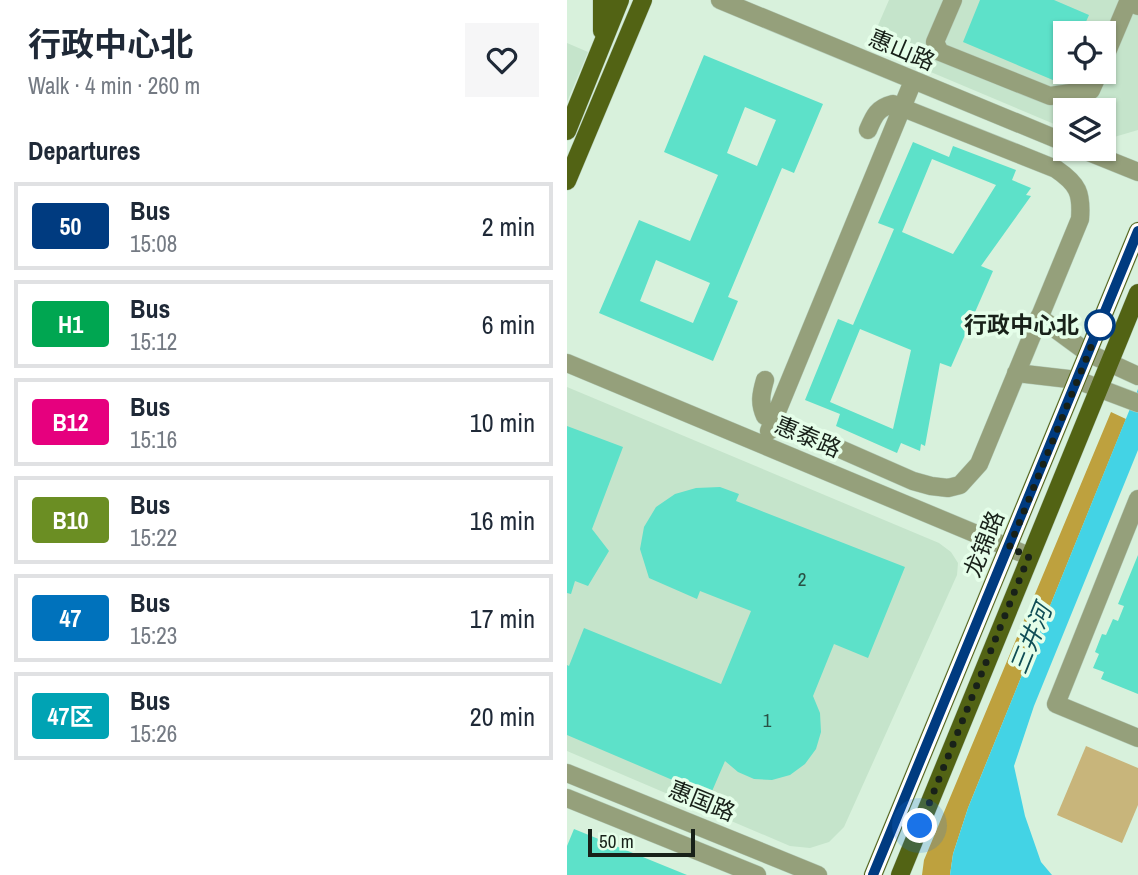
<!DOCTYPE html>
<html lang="en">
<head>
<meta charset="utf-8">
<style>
	:root { --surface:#fff; --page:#f6f6f7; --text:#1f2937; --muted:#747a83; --line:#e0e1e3 }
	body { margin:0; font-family:"Archivo Narrow","Noto Sans SC",sans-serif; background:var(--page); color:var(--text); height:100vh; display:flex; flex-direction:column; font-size:26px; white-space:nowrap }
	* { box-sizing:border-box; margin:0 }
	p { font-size:23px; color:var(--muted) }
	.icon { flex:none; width:38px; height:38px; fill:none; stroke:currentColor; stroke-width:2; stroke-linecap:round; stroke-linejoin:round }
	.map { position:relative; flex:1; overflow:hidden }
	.drawer { display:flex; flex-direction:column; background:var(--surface); width:567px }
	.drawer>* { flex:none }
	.badge { padding:0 14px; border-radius:5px; font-size:24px; line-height:46px }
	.tools { position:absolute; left:486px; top:21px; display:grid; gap:14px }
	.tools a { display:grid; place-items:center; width:63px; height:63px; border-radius:0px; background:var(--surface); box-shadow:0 2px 5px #0004; font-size:35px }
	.scale { position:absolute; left:21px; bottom:18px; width:107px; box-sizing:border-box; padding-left:7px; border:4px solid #182119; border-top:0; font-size:19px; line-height:24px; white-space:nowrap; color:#182119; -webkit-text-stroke:5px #e5fee9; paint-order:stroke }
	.you { position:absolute; width:35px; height:35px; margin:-18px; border:5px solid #fff; border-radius:50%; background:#1a73e8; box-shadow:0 0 0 10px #1a73e833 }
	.map>.badge { position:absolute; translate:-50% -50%; box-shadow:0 0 0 4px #fff }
	h2 { padding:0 28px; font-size:26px; line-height:63px }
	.round { display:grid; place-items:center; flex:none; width:74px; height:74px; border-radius:0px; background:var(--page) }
	.head { display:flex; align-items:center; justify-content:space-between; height:119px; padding:0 28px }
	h1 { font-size:33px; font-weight:700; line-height:52px }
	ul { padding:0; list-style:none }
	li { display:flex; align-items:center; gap:21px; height:88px; margin:0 14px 10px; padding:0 14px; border:4px solid var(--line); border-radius:0px }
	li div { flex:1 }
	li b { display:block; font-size:26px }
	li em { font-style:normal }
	li .badge { min-width:77px; font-weight:700; text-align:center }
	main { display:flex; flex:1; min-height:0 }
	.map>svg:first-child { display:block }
	.built { fill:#c5e4cb; fill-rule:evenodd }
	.green { fill:#c8b57b }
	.forest { fill:#bea13e }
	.water { fill:#43d3e5 }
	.building { fill:#5de1c9; fill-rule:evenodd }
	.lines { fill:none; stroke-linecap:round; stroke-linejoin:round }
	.minor-casing { stroke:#b5ccb9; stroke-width:19 }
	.major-casing { stroke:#b5ccb9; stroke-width:19 }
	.minor { stroke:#95a07b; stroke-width:18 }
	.major { stroke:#526314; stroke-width:18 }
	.line-casing { stroke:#fff; stroke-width:16 }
	.line { stroke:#003b80; stroke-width:10 }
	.walk { stroke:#182119; stroke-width:7; stroke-dasharray:0 12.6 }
	.stop-dot { fill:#fff; stroke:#003b80; stroke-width:3.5 }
	.labels { text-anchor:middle; stroke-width:7; stroke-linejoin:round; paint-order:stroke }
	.number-label { font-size:19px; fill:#295145 }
	.street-label { font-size:23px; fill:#182119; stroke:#e5fee9 }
	.stop-label { font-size:23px; font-weight:bold; fill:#182119; stroke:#e5fee9; text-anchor:end }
	.water-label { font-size:24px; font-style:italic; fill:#104e56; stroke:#e5fee9 }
</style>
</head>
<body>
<main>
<section class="drawer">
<div class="head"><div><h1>行政中心北</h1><p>Walk · 4 min · 260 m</p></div><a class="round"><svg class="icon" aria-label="heart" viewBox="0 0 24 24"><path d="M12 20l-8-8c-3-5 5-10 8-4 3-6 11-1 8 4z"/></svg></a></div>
<h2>Departures</h2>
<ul>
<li><span class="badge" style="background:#003b80;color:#fff">50</span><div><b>Bus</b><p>15:08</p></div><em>2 min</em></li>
<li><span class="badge" style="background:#00a651;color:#fff">H1</span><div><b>Bus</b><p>15:12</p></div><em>6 min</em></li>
<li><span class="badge" style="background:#e6007e;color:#fff">B12</span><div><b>Bus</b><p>15:16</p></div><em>10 min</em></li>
<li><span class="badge" style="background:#6b8e23;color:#fff">B10</span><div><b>Bus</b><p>15:22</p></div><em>16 min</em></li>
<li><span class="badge" style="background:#0072bc;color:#fff">47</span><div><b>Bus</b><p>15:23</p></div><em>17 min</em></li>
<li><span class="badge" style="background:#00a3b4;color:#fff">47区</span><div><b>Bus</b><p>15:26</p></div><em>20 min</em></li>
</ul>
</section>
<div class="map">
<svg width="571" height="875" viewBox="0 0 571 875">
	<rect width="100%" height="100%" fill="#d8f1dc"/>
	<path class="built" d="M322 0H571V130L537 140V110H499V129L302 46ZM499 33H537V72H499Z
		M0 43 21 52 0 102Z
		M0 387 372 543 384 552 391 563 390 575 277 827 262 842 243 848 223 846 0 751Z"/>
	<path class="green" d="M519 746 571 768V805L555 843 490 815Z"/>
	<path class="forest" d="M544 412 559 419 401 808 386 854 383 875H355L357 860Z"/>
	<path class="water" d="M571 389V450L467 706 447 766 458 816 474 862 485 875H383L386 854 401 808Z"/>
	<path class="building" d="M413 0H487L522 15 514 33H499V69L493 83 396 42Z
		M137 55 256 104 227 173 215 168 161 297 171 301 146 361 32 313 72 220 123 241 151 175 97 152ZM178 107 209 120 190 166 160 153ZM89 260 143 283 126 323 73 301Z
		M346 142 382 157 386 146 449 170 445 180 464 188 459 195 464 196 414 266 426 271 384 367 373 363 358 446 354 444 353 451 334 443 330 453 269 426 273 414 238 400 271 319 286 325 327 229 311 223ZM365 159 429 185 386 254 335 232ZM293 329 344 350 326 429 263 402Z
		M0 426 56 447 25 529 42 551 21 586 8 581 4 594 0 593Z
		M153 487 172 494 169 501 338 567 301 658 267 644 246 696 253 713 254 732 249 749 238 764 223 775 205 780 187 779 171 772 158 761 143 796 0 735V665L2 666 17 628 154 684 184 611 133 591 130 599 82 578 73 549 77 527 89 507 108 494 129 488Z
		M571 555V694L534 679 537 672 526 668 532 654 528 652 535 634 539 635 546 619 551 621 557 606 551 604Z
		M7 829 120 875H0V846Z"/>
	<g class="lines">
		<g class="minor-casing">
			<path id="minor" d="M153 0 499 143
				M386 0 368 42 373 52 483 96 524 90 532 72
				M537 59 561 2 571 6
				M514 149 571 172
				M472 317 521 353 571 376
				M0 363 462 556
				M449 373 510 380 571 403
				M198 380C194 394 192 403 198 416L346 481 364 486 381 488 393 485 412 464 513 219C515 193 511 184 489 169L326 104C310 108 307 116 301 130
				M202 431 346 81
				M571 499 489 704 571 738
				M0 773 251 875
				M0 798 190 875"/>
		</g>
		<g class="major-casing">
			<path id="major" d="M35 0V31
				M0 131 53 0
				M0 181 76 0
				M306 875 571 231
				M333 875 571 293"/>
		</g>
		<use href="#minor" class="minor"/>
		<use href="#major" class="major"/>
	</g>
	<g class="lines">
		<g class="line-casing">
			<path id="line" d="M306 875 571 231"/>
		</g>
		<use href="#line" class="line"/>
		<path class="walk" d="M353 826 462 556 442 548 533 325"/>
	</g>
	<circle class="stop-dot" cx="533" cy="325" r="14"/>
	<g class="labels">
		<g class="number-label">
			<text x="235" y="586">2</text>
			<text x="200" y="727">1</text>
		</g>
		<g class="street-label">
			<text transform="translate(335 50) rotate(23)" y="8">惠山路</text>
			<text transform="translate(241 437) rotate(23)" y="8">惠泰路</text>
			<text transform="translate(417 544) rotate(-68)" y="8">龙锦路</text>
			<text transform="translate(135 801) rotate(22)" y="8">惠国路</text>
		</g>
		<g class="stop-label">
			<text x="512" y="333">行政中心北</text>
		</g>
		<g class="water-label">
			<text transform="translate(464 639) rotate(-68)" y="8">三井河</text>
		</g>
	</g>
</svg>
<div class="tools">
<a><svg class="icon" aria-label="locate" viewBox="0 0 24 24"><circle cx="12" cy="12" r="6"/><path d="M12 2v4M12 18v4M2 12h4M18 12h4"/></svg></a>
<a><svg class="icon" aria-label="layers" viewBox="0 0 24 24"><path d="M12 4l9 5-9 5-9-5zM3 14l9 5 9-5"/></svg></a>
</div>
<div class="scale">50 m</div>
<div class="you" style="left:353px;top:826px"></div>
</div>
</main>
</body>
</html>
